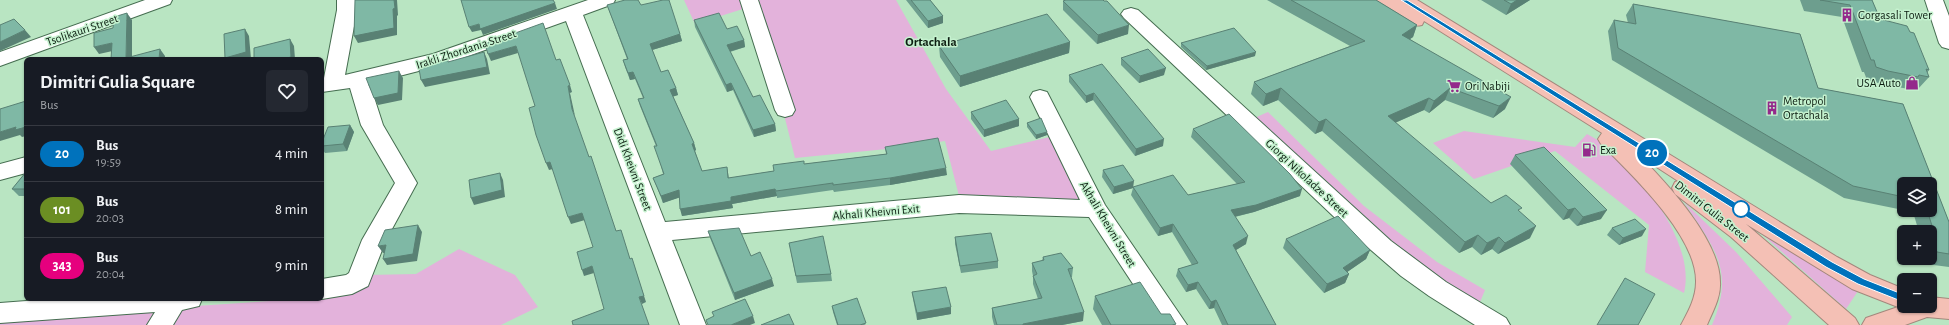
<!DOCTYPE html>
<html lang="en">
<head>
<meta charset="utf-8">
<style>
	:root { --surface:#171b24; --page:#242831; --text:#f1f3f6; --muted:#9ea1a6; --line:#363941 }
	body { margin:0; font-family:"Alegreya Sans",sans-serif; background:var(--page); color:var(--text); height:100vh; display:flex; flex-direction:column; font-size:15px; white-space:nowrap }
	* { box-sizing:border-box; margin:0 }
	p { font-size:13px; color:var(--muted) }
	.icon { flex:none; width:22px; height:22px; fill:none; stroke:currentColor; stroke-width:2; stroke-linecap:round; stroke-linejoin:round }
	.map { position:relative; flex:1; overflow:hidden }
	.side { position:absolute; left:24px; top:57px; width:300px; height:244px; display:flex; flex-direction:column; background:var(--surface); border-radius:6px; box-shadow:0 1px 3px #0004 }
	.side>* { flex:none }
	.badge { padding:0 8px; border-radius:13px; font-size:14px; line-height:26px }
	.tools { position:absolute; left:1897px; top:177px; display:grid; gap:8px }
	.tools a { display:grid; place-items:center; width:40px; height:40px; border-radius:6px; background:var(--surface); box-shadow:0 1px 3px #0004; font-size:20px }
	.map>.badge { position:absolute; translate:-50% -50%; box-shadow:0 0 0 2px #fff }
	.round { display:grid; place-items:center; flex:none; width:42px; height:42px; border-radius:6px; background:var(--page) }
	.overview { display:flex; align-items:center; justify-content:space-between; height:68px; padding:0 16px }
	h1 { font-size:19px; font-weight:700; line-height:30px }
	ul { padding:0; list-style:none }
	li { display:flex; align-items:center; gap:12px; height:56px; padding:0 16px; border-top:1px solid var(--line) }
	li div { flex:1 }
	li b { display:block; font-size:15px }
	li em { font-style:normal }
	li .badge { min-width:44px; font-weight:700; text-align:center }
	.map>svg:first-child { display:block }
	.green { fill:#e3b2db }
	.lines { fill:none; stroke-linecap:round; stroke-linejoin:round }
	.street-casing { stroke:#456d50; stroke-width:2 }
	.secondary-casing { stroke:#456d50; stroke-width:2 }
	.highway-casing { stroke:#a3877c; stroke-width:2 }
	.street { fill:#fff; fill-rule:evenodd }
	.secondary { fill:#fff; fill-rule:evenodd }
	.highway { fill:#f4c0b5; fill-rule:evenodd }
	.wall { fill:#6d9e8e; fill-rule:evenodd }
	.shaded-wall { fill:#598174 }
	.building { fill:#7fb8a5; stroke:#598174 }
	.line { fill:#0072bc; stroke:#fff }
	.stop-dot { fill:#fff; stroke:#0072bc; stroke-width:2 }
	.labels { text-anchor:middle; stroke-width:3; stroke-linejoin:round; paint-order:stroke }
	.poi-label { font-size:12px; fill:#0c1d11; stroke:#c5f2cf; text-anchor:start }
	.street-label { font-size:12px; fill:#0c1d11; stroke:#c5f2cf }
	.neighbourhood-label { font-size:13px; font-weight:bold; fill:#0c1d11; stroke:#c5f2cf }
</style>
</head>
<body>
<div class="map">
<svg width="1949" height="325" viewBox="0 0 1949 325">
	<rect width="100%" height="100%" fill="#b9e5c2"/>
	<path class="green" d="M684 0H744L746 8 695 24Z
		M755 0H896L946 89 991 151 1054 136 1083 202 960 200 945 141 897 148 795 158Z
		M1268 112 1364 206 1437 262 1485 290 1476 312 1420 275 1252 119Z
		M1464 131 1575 147 1587 134C1594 138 1602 142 1608 147 1643 178 1696 244 1684 293L1645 272 1649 225 1555 151 1474 179 1433 143Z
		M1684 202 1736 252 1792 317 1787 325H1712C1736 269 1713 247 1684 202Z
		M1754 227 1858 291 1846 309Z
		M459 249 515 275 538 307 501 325H0V319L299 299H322L368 275 416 274Z"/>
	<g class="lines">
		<g class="street-casing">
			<path id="street" d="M145 0H172L170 4 0 66V52Z
				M337 0H355L357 10 345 75 433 54 588 0H615L613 4 583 15 665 222 959 195 1080 200 1030 97 1033 92 1040 90 1047 92 1105 205 1187 325H1160L1089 217 959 213 672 240 706 325H680L566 21 446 64 368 84 373 94 383 125 417 183 386 240 368 286 352 294 322 299V279L346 275 349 273 362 240 395 183 361 125 350 88 322 92V78H324L337 10Z
				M740 0H758L795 110 792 115 785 117 778 115 775 110Z
				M1131 8 1138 10 1391 241 1446 282 1506 318 1510 325H1475L1429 296 1401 276 1349 231 1124 18 1121 14 1124 10Z
				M26 157V173L0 180V164Z
				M53 299H202L199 306 182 310 173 325H147L155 312 0 323V303Z"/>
		</g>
		<g class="secondary-casing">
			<path id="secondary" d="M1925 0H1943L1949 16V49L1942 47 1939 43Z"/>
		</g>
		<g class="highway-casing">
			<path id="highway" d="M1373 0H1417L1837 257 1870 275 1904 289V306H1930V297L1949 299V319L1927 317 1905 325H1862L1866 318 1898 307 1852 289 1746 224 1855 318 1859 325H1829L1731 237 1675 194 1672 188 1675 182 1678 181 1641 157C1668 185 1720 240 1720 282 1721 297 1713 311 1707 325H1681C1688 312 1696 298 1696 282 1697 236 1632 175 1601 144L1598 139 1602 133 1424 21 1422 25C1406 29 1389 13 1375 4Z"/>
		</g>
		<use href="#street" class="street"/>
		<use href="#secondary" class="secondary"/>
		<use href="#highway" class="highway"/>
	</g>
	<path class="wall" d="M906 0H930L943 16V23L928 28Z
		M1267 0H1376L1417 25 1413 37 1410 39 1505 109 1493 118 1445 100 1429 113 1424 110 1395 123 1491 203 1520 212 1530 238 1498 254 1492 249 1481 255 1472 247 1459 253 1322 131 1315 134 1278 100 1263 106 1251 94 1254 82 1350 46Z
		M1481 0H1530L1506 15Z
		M1800 0H1872L1880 19 1910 32 1929 70 1927 73 1929 77 1918 89 1909 88 1908 89 1878 83 1867 80 1864 72H1862L1842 17 1804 11Z
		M1063 1 1128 34 1097 44 1063 10Z
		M1633 4 1800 34 1818 88 1903 104 1949 222V267L1926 264 1923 258H1930V232H1919L1913 212 1844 198 1612 60 1608 31 1614 20 1628 23 1626 15ZM1904 184H1930V210H1904Z
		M607 5H641L680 34 682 41 652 50 661 72 676 88 678 95 673 96 694 143 696 150 695 151 702 171 727 167 729 178 774 171 804 164 886 154 885 147 947 175 890 185 834 192 833 190 777 198V196L732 204 733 208 682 216 680 197 663 203 656 185 653 178 663 174 656 146 640 106 638 99 643 98 635 79 630 80 625 67 623 60 627 59Z
		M694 20 727 29 744 40 745 47 730 52 753 97 775 124 776 131 754 137 733 90 727 92 695 27Z
		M1070 42 1069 53 960 87 940 57 939 46Z
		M1181 43 1255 56 1206 70 1181 47Z
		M1121 58 1164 75 1139 83 1121 65Z
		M1069 75 1163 146 1135 156 1093 100 1086 103 1069 82Z
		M971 112 1019 119V126L984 137 971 119Z
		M1027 123 1047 135 1036 139 1027 127Z
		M350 125 354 132 347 151 325 153 322 149V142Z
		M1193 129 1300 196 1254 212 1235 217 1246 244 1236 250 1276 325H1222L1214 308 1209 309 1196 289 1186 292 1176 276 1178 269 1192 265 1172 232 1158 236 1131 195 1133 188 1113 194 1102 177 1103 170 1133 187 1188 195 1237 184 1191 137Z
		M1515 155 1601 219 1577 226 1569 218 1563 220 1510 164Z
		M26 172V196H19L12 189Z
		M1612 228 1642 236 1619 245 1607 235Z
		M708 231 751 256 774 286 735 300 710 238Z
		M955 237 998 261V268L961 273 955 244Z
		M1286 239 1370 250 1366 259 1347 272 1349 274 1345 283 1324 293 1283 248Z
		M789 243 831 274 832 281 797 283Z
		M1043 257 1073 268 1072 277H1071L1083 321 1062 325H994L992 317V308L1038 299 1033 284V276L1032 271V263L1042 261Z
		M912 292 951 314 917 320 913 299Z
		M1095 296 1161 314 1176 324 1175 325H1102L1093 309Z
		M832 306 866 325H837L833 312Z"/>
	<path class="shaded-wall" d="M394 0H397L398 15 397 16V35L358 43 354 36 393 9Z
		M1517 0H1530L1506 15 1511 4Z
		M555 3 557 9 483 35 481 30 472 32 469 27Z
		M127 13 132 20V59L126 58Z
		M943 16V23L928 28V21Z
		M1129 25 1128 34 1097 44 1098 35Z
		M1417 25 1413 37 1398 47 1402 35Z
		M245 29 249 36 251 59H226L225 58Z
		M25 30 31 37 0 51V42Z
		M680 34 682 41 652 50 650 44Z
		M290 39 294 46 295 59H283Z
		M744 40 745 47 728 52 727 45Z
		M1070 42 1069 53 960 87V76Z
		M112 43 117 50 99 54 94 47Z
		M516 46 518 53 491 61 488 54Z
		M160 49 165 56V59H159Z
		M484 52 487 59 490 74 425 87 421 80Z
		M1256 52 1255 56 1206 70 1207 66Z
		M1166 68 1164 75 1139 83 1140 76Z
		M399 71 403 78 402 100 378 105 374 98Z
		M633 72 635 79 630 80 628 73Z
		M731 83 733 90 727 92 726 85Z
		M570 85 572 92 570 93 575 116 572 109 568 86Z
		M676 88 678 95 672 97 670 90Z
		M1281 88 1278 100 1263 106 1266 94Z
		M1450 88 1445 100 1429 113 1434 101Z
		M1094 93 1093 100 1086 103V96Z
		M1511 97 1505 109 1493 118 1499 106Z
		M1429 98 1424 110 1383 128 1388 116Z
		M1019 119V126L984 137V130Z
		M1326 119 1322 131 1315 134 1319 122Z
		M775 124 776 131 754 137 753 130Z
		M350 125 354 132 347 151 343 144Z
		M16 127H26V136L22 137 20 135 0 141V132Z
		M1047 132V135L1036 139V135Z
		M1164 139 1163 146 1135 156 1136 149Z
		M694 143 696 150 694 151 692 144Z
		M550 162 553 169 549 170 546 163Z
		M946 168 947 175 890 185V178Z
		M500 173 503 180 505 197 474 205 471 198Z
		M1134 181 1133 188 1113 194 1114 187Z
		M775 189 777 196 732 204 733 208 682 216 680 209 731 197Z
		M1302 189 1300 196 1254 212 1229 218 1231 210Z
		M679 190 681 197 663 203 661 196Z
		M1575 208 1569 218 1563 220 1568 210Z
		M1607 210 1601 219 1577 226 1583 217Z
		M582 213 585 220 571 224 568 217Z
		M1173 224 1172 232 1158 236 1160 228Z
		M418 225 422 232 417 261 387 265 383 259Z
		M1536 226 1530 238 1498 254 1505 243Z
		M1646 229 1642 236 1619 245 1623 238Z
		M1478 235 1472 247 1459 253 1465 242Z
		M1248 236 1246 244 1231 253 1233 245Z
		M1499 237 1492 249 1481 255 1487 243Z
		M386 245 390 252 383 253 378 246Z
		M1370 250 1366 259 1340 277 1343 268Z
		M634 265 646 302 642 304 639 297Z
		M592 266 594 273 584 276 582 270Z
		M1349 274 1345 283 1324 293 1327 284Z
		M772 279 774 286 735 300 734 293Z
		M1198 282 1196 289 1186 292 1188 285Z
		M1216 300 1214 308 1209 309 1211 302Z
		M951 307V314L917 320V313Z
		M1084 312 1083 321 1062 325H1023V324Z
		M753 316 755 323 750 325H731Z"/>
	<path class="building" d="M355 0H394L395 8 393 9 394 28 354 36Z
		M461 0H553L555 3 480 29 479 24 469 27Z
		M625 0H638L641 5 663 0H669L680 34 650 44 661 72 668 70 676 88 670 90 694 143 692 144 702 171 727 167 728 178 774 171 773 165 804 161V164L887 154 885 147 938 138 946 168 890 178 833 185V183L776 191 775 189 731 197V201L680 209 679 190 661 196 653 178 664 174 654 146H657L638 99 644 98 633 72 628 73 623 60 628 59 607 5Z
		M911 0H930L943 16 928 21Z
		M1066 0H1103L1104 1H1107L1129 25 1098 35 1063 1Z
		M1291 0H1376L1417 25 1402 35 1511 97 1499 106 1450 88 1434 101 1429 98 1388 116 1491 203 1506 195 1522 208 1518 210 1536 226 1505 243 1499 237 1487 243 1478 235 1465 242 1326 119 1319 122 1281 88 1266 94 1254 82 1365 41Z
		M1504 0H1517L1511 4Z
		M1820 0H1872L1880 19 1907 26 1910 32 1914 33 1929 70 1926 69 1929 77 1919 75 1918 77 1888 71 1876 67 1874 60H1871L1850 5Z
		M1633 4 1800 34 1818 88 1903 104 1949 222V254L1937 252 1930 237V232H1928L1927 231 1934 232 1927 210H1930V184H1904V197L1853 186 1618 48 1614 20 1636 24Z
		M127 13 126 58 160 49 159 59H111L112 43 94 47V33L113 28 114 17Z
		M719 13 727 29 737 26 744 40 727 45 753 97 760 95 775 124 753 130 731 83 726 85 694 20Z
		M1047 14 1070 42 960 76 939 46Z
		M14 19 25 30 0 42V25Z
		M543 23 556 60 560 59 570 85 568 86 572 109 589 157 591 156 616 231 621 230 630 259 632 258 644 296 639 297 649 325H573L572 321 604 309 592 266 582 270 577 252 593 247 582 213 568 217 550 162 546 163 536 135 529 108 535 106 516 46 488 54 485 44Z
		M1234 28 1256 52 1207 66 1181 43Z
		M245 29 246 52 225 58 224 34Z
		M290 39 291 57 283 59H254V48Z
		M1148 49 1166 68 1140 76 1121 58Z
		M484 52 487 67 421 80 419 69H422V64L448 59V62Z
		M1102 64 1164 139 1136 149 1094 93 1086 96 1069 75Z
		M399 71 398 93 374 98 366 78Z
		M1006 100 1019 119 984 130 971 112Z
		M26 101V127L15 130 16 127 0 132V109Z
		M1229 114 1290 174 1302 189 1256 205 1231 210 1248 236 1233 245 1276 325H1228L1216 300 1211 302 1198 282 1188 285 1178 269 1198 263 1173 224 1160 228 1133 187 1173 175 1188 195 1245 182 1193 129Z
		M1041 118 1047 132 1036 135 1027 123Z
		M350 125 343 144 322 146V142L328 127Z
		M1544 147 1607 210 1583 217 1575 208 1568 210 1515 155Z
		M1123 165 1134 181 1114 187 1103 170Z
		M26 172V189H12Z
		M500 173 502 190 471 198 469 180Z
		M1338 216 1370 250 1343 268 1349 274 1327 284 1286 239Z
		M1635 219 1646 229 1623 238 1612 228Z
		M418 225 413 254 383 259 386 245 378 246 385 230Z
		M739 228 751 256 760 252 772 279 734 293 708 231Z
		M991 233 998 261 960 266 955 237Z
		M823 236 831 274 796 276 789 243Z
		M1061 253 1073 268 1068 269 1084 312 1023 324V325H997L992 308 1042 298 1033 276 1037 274 1032 263 1044 260 1043 257Z
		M1625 278 1655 294 1638 325H1597Z
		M1140 282 1161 314H1170L1176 324 1172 325H1111L1095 296Z
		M946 287 951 307 917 313 912 292Z
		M857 298 866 323 860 325H838L832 306Z
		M745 299 753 316 731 325H708L706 320 714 316 712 312Z
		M789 314 794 325H761Z"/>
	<path class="line" d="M1401 0H1407L1832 262 1864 279 1907 296V301H1901L1858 284 1826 267Z"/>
	<defs>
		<g id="building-bare" transform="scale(1.08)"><path d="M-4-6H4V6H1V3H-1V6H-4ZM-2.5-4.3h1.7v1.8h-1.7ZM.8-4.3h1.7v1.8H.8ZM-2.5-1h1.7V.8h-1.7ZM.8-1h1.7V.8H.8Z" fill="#94298b" stroke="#c5f2cf" stroke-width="2.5" paint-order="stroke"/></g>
		<g id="shop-bare" transform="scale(1.08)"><path d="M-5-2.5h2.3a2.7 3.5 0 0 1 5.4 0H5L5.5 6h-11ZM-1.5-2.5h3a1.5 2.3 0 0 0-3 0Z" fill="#94298b" stroke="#c5f2cf" stroke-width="2.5" paint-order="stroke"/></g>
		<g id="supermarket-bare" transform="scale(1.08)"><path d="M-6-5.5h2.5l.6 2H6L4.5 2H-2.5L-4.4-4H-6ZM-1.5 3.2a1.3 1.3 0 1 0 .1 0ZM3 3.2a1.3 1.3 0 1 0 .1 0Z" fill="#94298b" stroke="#c5f2cf" stroke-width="2.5" paint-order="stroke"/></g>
		<g id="fuel-bare" transform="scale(1.08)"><path d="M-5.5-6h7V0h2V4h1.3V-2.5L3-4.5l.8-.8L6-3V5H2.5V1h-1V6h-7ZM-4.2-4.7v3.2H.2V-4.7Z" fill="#94298b" stroke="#c5f2cf" stroke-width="2.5" paint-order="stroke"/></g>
	</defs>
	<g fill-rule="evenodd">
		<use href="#building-bare" x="1847" y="15"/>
		<use href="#shop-bare" x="1912" y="83"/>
		<use href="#supermarket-bare" x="1454" y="86"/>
		<use href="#building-bare" x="1772" y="108"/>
		<use href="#fuel-bare" x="1589" y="150"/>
	</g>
	<circle class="stop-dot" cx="1741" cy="209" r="8"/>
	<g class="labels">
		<g class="poi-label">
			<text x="1858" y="19">Gorgasali Tower</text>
			<text x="1901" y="87" text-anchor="end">USA Auto</text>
			<text x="1465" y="90">Ori Nabiji</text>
			<text x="1783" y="105">Metropol<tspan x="1783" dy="14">Ortachala</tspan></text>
			<text x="1600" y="154">Exa</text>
		</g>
		<g class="street-label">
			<text transform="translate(82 30) rotate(-19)" y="4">Tsolikauri Street</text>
			<text transform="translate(466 49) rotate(-18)" y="4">Irakli Zhordania Street</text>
			<text transform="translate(633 169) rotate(69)" y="4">Didi Kheivni Street</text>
			<text transform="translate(1307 178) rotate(43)" y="4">Giorgi Nikoladze Street</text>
			<text transform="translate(1712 211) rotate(38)" y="4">Dimitri Gulia Street</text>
			<text transform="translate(876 212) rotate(-5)" y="4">Akhali Kheivni Exit</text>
			<text transform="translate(1108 224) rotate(59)" y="4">Akhali Kheivni Street</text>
		</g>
		<g class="neighbourhood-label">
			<text x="931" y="46">Ortachala</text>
		</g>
	</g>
</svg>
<div class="tools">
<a><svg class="icon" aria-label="layers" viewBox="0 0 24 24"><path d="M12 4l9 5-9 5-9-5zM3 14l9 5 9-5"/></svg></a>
<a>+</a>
<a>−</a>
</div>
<b class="badge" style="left:1652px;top:153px;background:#0072bc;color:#fff">20</b>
<section class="side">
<div class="overview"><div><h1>Dimitri Gulia Square</h1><p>Bus</p></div><a class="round"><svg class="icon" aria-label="heart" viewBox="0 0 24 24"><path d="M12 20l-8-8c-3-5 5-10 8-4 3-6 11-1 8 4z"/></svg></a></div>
<ul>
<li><span class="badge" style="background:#0072bc;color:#fff">20</span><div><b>Bus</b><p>19:59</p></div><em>4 min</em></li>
<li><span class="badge" style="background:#6b8e23;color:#fff">101</span><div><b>Bus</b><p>20:03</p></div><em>8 min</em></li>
<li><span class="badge" style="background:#e6007e;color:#fff">343</span><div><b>Bus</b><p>20:04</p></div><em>9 min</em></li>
</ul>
</section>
</div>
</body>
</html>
